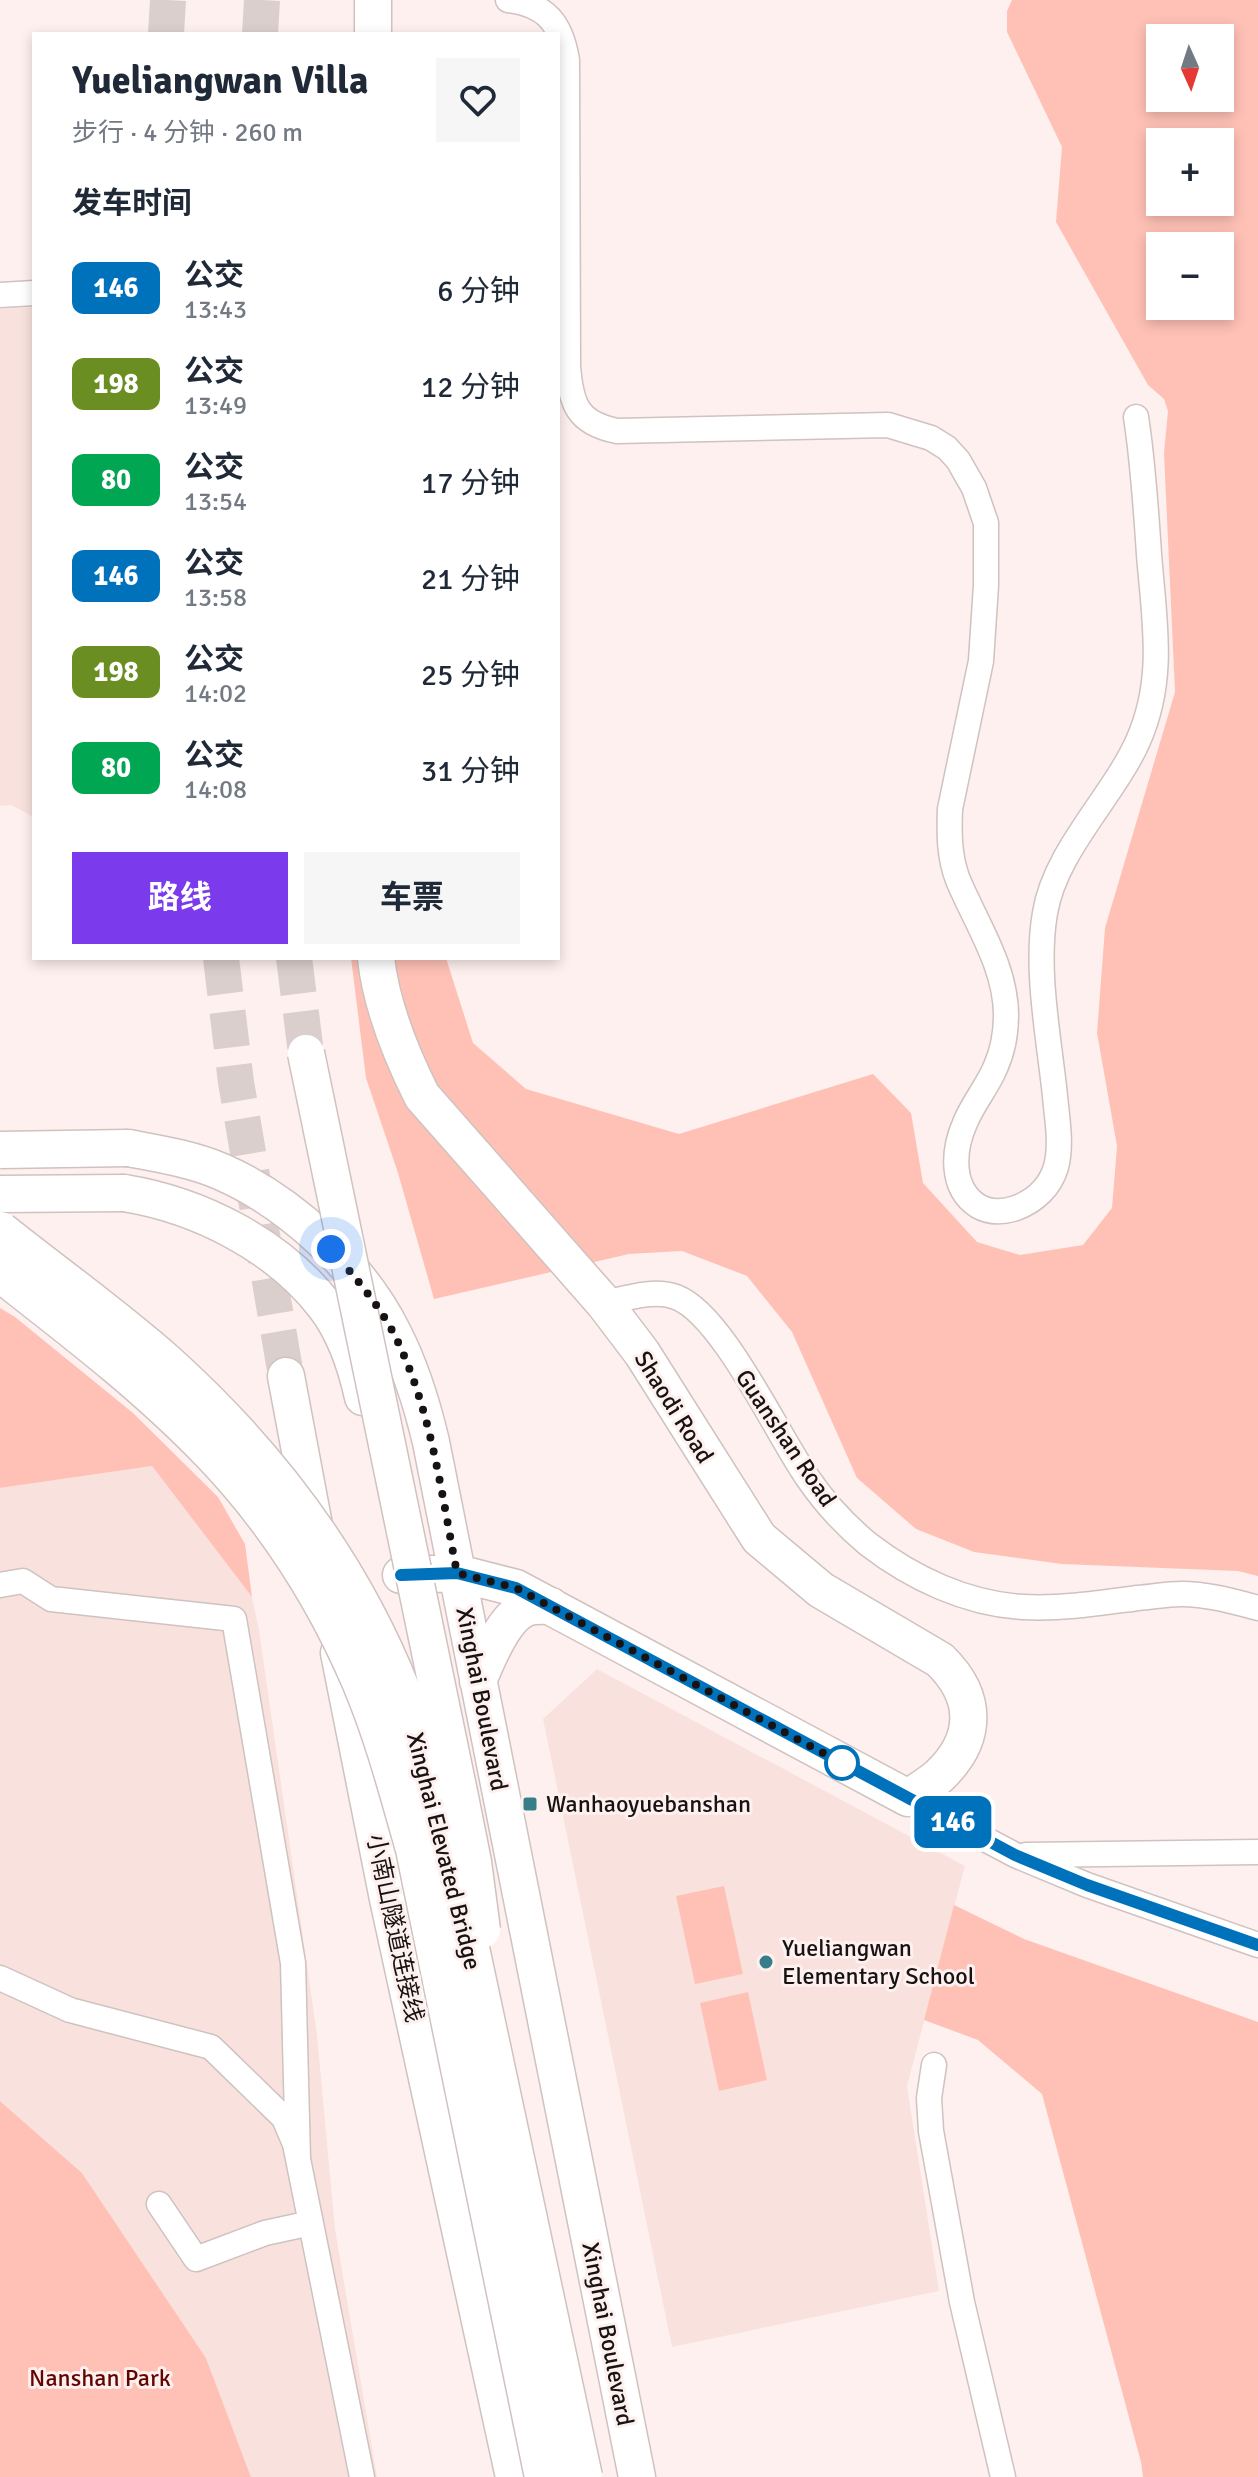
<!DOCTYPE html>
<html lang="zh">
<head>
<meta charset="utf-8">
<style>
	:root { --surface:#fff; --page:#f6f6f7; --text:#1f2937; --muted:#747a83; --accent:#7c3aed }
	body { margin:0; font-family:Signika,"Noto Sans SC",sans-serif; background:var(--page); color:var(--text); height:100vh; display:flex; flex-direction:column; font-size:30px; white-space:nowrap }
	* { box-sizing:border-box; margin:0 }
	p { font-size:26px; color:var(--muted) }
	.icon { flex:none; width:44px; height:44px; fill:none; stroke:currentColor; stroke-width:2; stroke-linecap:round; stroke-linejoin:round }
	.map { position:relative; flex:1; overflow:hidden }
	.panel { position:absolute; left:32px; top:32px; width:528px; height:928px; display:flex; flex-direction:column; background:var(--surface); border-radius:0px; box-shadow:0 4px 12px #0003 }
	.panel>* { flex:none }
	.badge { padding:0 16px; border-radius:12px; font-size:28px; line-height:52px }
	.needle { width:52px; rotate:177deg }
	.tools { position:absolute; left:1146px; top:24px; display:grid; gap:16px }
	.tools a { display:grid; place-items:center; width:88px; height:88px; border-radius:0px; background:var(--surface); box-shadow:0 4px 12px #0003; font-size:40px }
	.you { position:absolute; width:40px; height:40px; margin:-20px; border:6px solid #fff; border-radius:50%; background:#1a73e8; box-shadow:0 0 0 12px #1a73e833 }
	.map>.badge { position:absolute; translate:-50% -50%; box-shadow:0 0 0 4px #fff }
	h2 { padding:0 40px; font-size:30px; line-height:72px }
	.round { display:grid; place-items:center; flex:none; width:84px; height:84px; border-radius:0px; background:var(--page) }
	.summary { display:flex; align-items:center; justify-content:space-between; height:136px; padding:0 40px }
	h1 { font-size:38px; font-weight:700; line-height:60px }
	.primary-button { display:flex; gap:16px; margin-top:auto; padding:16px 40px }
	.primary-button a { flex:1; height:92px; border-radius:0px; background:var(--accent); color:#fff; font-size:32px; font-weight:700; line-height:92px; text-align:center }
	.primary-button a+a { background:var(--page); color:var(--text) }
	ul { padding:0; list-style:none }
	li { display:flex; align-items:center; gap:24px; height:96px; padding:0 40px }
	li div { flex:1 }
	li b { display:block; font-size:30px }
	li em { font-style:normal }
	li .badge { min-width:88px; font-weight:700; text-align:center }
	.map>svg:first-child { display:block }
	.built { fill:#f9e2de }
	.green { fill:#ffc1b6; fill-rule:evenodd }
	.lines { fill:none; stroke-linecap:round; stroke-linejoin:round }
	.secondary-tunnel { stroke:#dbcfcd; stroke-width:36; stroke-dasharray:36 18; stroke-linecap:butt }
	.street-casing { stroke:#cfc2bf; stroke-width:27 }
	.secondary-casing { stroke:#cfc2bf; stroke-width:39 }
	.street { stroke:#fff; stroke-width:24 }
	.secondary { stroke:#fff; stroke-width:36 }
	.secondary-bridge-casing { stroke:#cfc2bf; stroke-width:39; stroke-linecap:butt }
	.primary-bridge-casing { stroke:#cfc2bf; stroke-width:43; stroke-linecap:butt }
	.secondary-bridge { stroke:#fff; stroke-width:36 }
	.primary-bridge { stroke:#fff; stroke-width:40 }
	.line-casing { stroke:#fff; stroke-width:18 }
	.line { stroke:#0072bc; stroke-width:12 }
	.walk { stroke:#171312; stroke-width:8; stroke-dasharray:0 14.4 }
	.stop-dot { fill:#fff; stroke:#0072bc; stroke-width:4 }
	.poi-dot { fill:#387e8a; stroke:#fef0ee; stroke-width:3 }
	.labels { text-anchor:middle; stroke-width:6; stroke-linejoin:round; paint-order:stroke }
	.street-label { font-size:24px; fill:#171312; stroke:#fef0ee }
	.poi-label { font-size:24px; fill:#171312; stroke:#fef0ee; text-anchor:start }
	.park-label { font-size:24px; fill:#640401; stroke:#fef0ee }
</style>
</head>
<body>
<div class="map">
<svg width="1258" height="2477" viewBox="0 0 1258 2477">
	<rect width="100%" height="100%" fill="#fef0ee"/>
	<path class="built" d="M34 307V817L11 805 0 806V309Z
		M152 1466 252 1597 259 1630 317 2035 335 2229 377 2477H251L206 2358 82 2173 0 2101V1488Z
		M597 1669 965 1866 907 2086 939 2291 672 2347 543 1719Z"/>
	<path class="green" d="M1012 0H1258V1576L1238 1571 1062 1564 974 1552 916 1529 857 1478 792 1332 747 1276 682 1251 629 1254 434 1299 398 1173 366 1078 351 958H446L473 1043 526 1089 679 1134 873 1074 911 1113 923 1183 977 1242 1020 1255 1083 1245 1112 1208 1117 1146 1097 1033 1105 928 1175 692 1164 453 1168 411 1164 399 1148 385 1056 222 1062 147 1007 32V11ZM1160 38H1220V98H1160ZM1160 142H1220V202H1160ZM1160 246H1220V306H1160Z
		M0 1308 15 1317 133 1413 218 1497 245 1544 252 1597 152 1466 0 1488Z
		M724 1886 743 1974 695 1984 676 1896Z
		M954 1905 1024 1939 1258 2022V2477H1143L1141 2462 1042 2094 978 2040 924 2020Z
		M748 1992 767 2080 719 2091 700 2003Z
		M0 2101 82 2173 206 2358 251 2477H0Z"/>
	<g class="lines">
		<path class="secondary-tunnel" d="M166 34 168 0
			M260 34 262 0
			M221 958 236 1082 286 1376
			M294 958 306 1053"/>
		<g class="street-casing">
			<path id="street" d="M508 0C547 5 561 24 567 60L568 366C571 404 577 423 617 431L888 425 931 438 947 448 958 460 974 488 986 523V585L981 661 950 809C949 833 949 857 958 880 976 923 1006 967 1006 1015 1006 1033 1003 1050 996 1066 988 1086 973 1103 965 1123 953 1150 950 1188 978 1206 990 1213 1004 1212 1016 1208 1035 1201 1050 1187 1056 1167 1062 1144 1057 1119 1055 1096 1049 1038 1035 970 1045 913 1055 851 1113 797 1138 741 1166 678 1154 620 1149 554 1146 508 1143 462 1136 417
				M0 295 34 293
				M604 1303C627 1298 654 1289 676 1297 722 1314 777 1434 807 1477 824 1502 845 1525 868 1544 912 1578 967 1604 1023 1607 1062 1609 1100 1603 1138 1598 1152 1597 1167 1594 1181 1594 1207 1594 1232 1601 1258 1608
				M0 1585 23 1581 51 1599 234 1619 293 1963 298 2159
				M908 1798 1015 1855 1087 1885 1258 1945
				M1026 1855 1258 1852
				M0 1978 70 2010 211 2047 284 2118 295 2144 362 2477
				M934 2065 929 2098 931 2131 962 2302 1003 2477
				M159 2204 196 2259 265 2233 311 2223"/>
		</g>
		<g class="secondary-casing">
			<path id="secondary" d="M373 34V0
				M376 958C381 1005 401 1054 422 1096L604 1303 642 1353 759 1538 821 1590 940 1660C978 1697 978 1739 939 1776 930 1784 918 1791 908 1798L516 1588 457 1573 401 1575
				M128 1148C160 1154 192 1159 222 1172 290 1202 360 1266 393 1333 411 1368 422 1404 431 1442L637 2477
				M124 1193C199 1205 278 1245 325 1306 345 1332 356 1365 363 1397
				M286 1376 316 1536
				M339 1653 388 1899 514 2477
				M478 1681C487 1660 503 1617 526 1608 534 1605 543 1606 551 1606"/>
		</g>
		<use href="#street" class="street"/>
		<use href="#secondary" class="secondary"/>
		<g class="secondary-bridge-casing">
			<path id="secondary-bridge" d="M306 1053 460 1797 473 1862 482 1930
				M0 1150 128 1148
				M0 1194 124 1193"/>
		</g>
		<g class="primary-bridge-casing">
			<path id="primary-bridge" d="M0 1232C55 1276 113 1317 166 1364 268 1456 349 1563 400 1691 419 1738 432 1787 445 1836L582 2477
				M0 1271C73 1328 148 1385 213 1453 276 1519 326 1597 362 1681 385 1735 400 1793 416 1849L545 2477"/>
		</g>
		<use href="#secondary-bridge" class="secondary-bridge"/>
		<use href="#primary-bridge" class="primary-bridge"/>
	</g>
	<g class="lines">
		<g class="line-casing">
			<path id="line" d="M401 1575 457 1573 516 1588 1015 1855 1087 1885 1258 1945"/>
		</g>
		<use href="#line" class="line"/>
		<path class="walk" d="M331 1249C353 1275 376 1301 393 1332 431 1406 441 1492 457 1573L516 1588 853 1769 842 1763"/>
	</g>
	<circle class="stop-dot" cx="842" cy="1763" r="16"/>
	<g class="poi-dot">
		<rect x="522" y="1796" width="16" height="16" rx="4"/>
		<circle cx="766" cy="1962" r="8"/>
	</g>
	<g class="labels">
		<g class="street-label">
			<text transform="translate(674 1407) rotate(58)" y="8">Shaodi Road</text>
			<text transform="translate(786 1438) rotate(56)" y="8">Guanshan Road</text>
			<text transform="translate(482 1699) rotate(79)" y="8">Xinghai Boulevard</text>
			<text transform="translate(444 1851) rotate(76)" y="8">Xinghai Elevated Bridge</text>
			<text transform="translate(395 1928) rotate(78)" y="8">小南山隧道连接线</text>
			<text transform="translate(608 2334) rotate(79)" y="8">Xinghai Boulevard</text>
		</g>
		<g class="poi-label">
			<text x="546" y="1812">Wanhaoyuebanshan</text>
			<text x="782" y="1956">Yueliangwan<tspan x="782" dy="28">Elementary School</tspan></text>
		</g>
		<g class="park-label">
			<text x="100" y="2386">Nanshan Park</text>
		</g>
	</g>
</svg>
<div class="tools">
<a><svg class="needle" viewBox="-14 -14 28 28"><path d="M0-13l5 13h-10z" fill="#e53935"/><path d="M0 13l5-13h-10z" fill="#747a83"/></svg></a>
<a>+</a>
<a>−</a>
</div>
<div class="you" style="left:331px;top:1249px"></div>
<b class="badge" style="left:953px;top:1822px;background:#0072bc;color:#fff">146</b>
<section class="panel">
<div class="summary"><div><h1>Yueliangwan Villa</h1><p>步行 · 4 分钟 · 260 m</p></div><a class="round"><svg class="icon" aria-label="heart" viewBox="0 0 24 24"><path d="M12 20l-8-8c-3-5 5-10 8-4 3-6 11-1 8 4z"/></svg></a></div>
<h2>发车时间</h2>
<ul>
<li><span class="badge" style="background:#0072bc;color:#fff">146</span><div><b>公交</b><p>13:43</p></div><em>6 分钟</em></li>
<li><span class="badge" style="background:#6b8e23;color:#fff">198</span><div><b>公交</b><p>13:49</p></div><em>12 分钟</em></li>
<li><span class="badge" style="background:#00a651;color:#fff">80</span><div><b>公交</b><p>13:54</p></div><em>17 分钟</em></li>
<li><span class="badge" style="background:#0072bc;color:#fff">146</span><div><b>公交</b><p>13:58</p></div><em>21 分钟</em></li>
<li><span class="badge" style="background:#6b8e23;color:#fff">198</span><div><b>公交</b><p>14:02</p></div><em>25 分钟</em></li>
<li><span class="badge" style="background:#00a651;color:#fff">80</span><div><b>公交</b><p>14:08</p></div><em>31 分钟</em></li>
</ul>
<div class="primary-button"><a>路线</a><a>车票</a></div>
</section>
</div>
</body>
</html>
